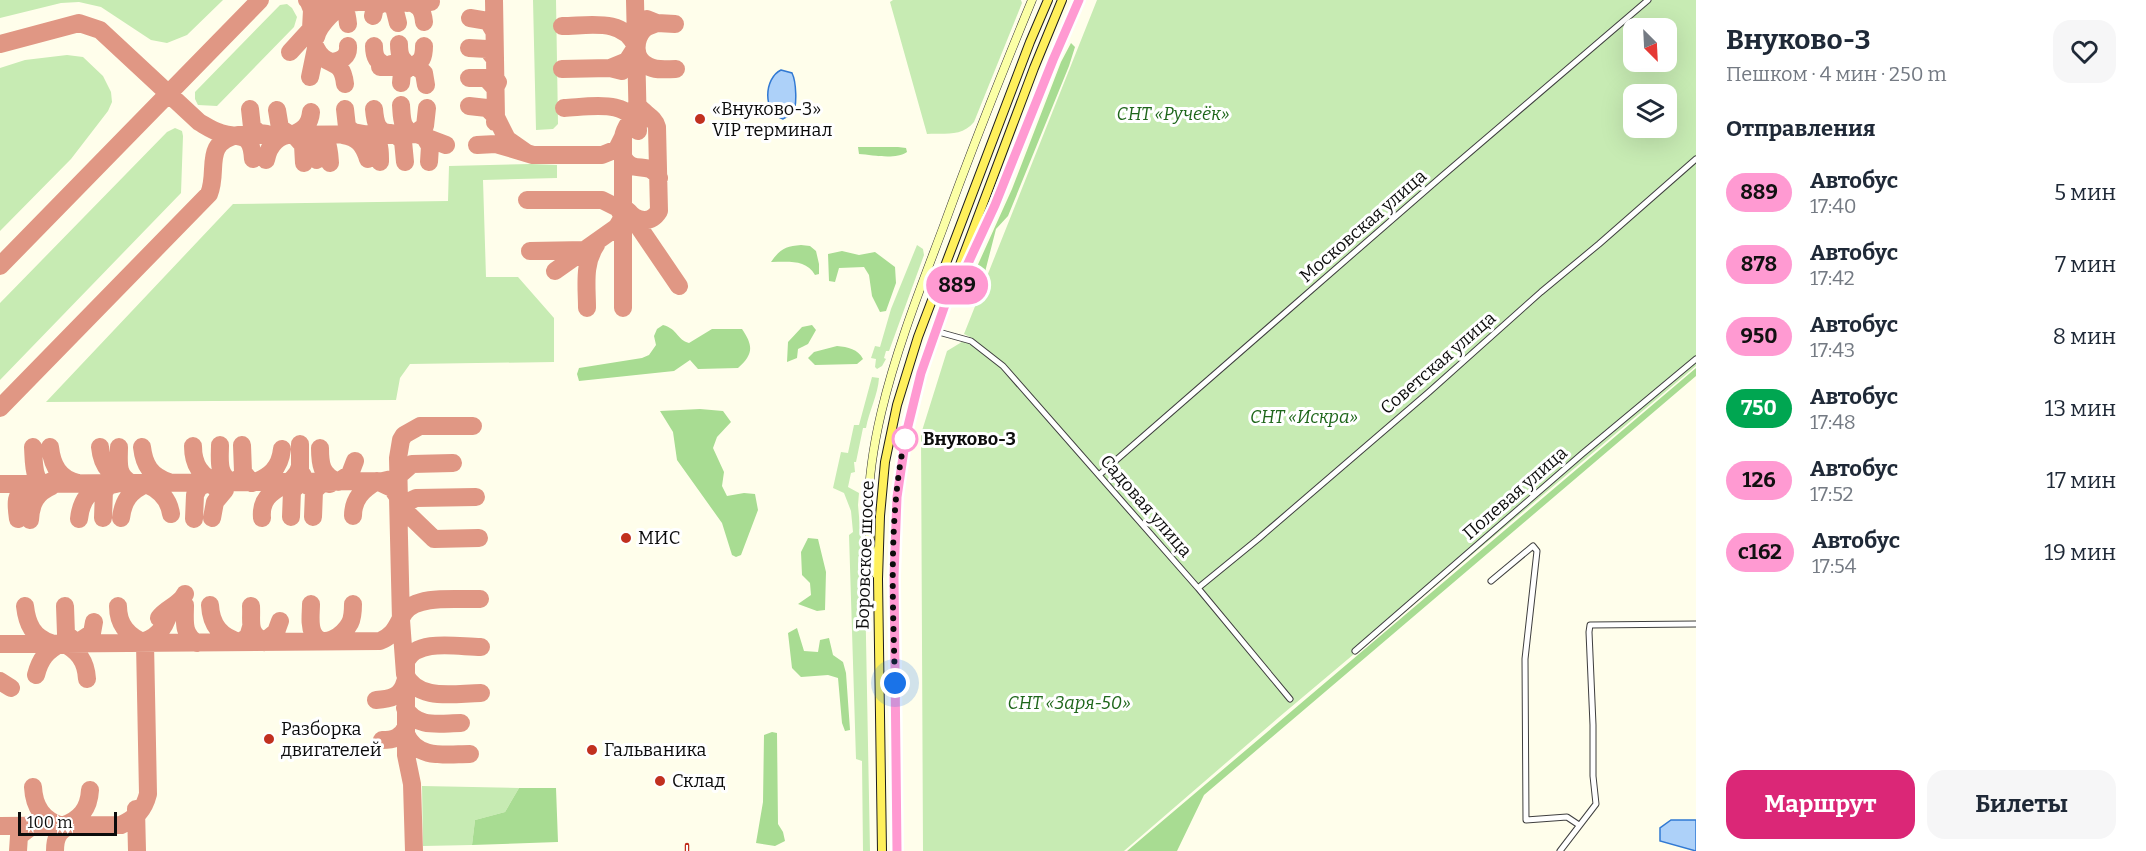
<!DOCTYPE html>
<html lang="ru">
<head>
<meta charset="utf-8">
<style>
	:root { --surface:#fff; --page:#f6f6f7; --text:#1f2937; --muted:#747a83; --accent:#db2777 }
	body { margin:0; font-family:Bitter,serif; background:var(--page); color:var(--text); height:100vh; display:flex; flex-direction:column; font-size:22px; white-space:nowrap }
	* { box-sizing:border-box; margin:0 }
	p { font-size:20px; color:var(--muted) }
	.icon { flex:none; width:33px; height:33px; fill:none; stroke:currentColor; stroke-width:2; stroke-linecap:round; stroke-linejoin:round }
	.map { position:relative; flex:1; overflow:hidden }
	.details { display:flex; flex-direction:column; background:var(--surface); width:450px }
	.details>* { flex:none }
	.badge { padding:0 12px; border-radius:20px; font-size:21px; line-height:39px }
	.needle { width:39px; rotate:156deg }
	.buttons { position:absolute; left:1623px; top:18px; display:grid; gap:12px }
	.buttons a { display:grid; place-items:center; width:54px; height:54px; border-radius:12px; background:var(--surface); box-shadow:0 6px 24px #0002; font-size:30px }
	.scale { position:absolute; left:18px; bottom:15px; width:99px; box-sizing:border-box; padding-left:6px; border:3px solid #0c0c0c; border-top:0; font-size:16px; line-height:21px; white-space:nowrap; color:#0c0c0c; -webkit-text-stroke:4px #fff; paint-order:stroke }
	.you { position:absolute; width:30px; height:30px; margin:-15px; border:4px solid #fff; border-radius:50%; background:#1a73e8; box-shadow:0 0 0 9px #1a73e833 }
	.map>.badge { position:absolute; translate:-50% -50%; box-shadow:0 0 0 3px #fff }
	h2 { padding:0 30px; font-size:22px; line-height:54px }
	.round { display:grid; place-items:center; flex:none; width:63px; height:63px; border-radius:18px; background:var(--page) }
	.head { display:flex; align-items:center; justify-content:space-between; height:102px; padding:0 30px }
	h1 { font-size:28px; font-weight:700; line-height:45px }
	.cta { display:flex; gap:12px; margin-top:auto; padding:12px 30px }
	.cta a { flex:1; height:69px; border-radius:18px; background:var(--accent); color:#fff; font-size:24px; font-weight:700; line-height:69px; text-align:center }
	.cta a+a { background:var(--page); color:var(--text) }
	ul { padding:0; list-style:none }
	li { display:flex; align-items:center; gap:18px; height:72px; padding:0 30px }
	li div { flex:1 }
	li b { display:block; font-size:22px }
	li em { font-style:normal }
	li .badge { min-width:66px; font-weight:700; text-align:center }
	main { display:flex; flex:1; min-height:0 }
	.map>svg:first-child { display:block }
	.green { fill:#c7ebb3; fill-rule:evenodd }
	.forest { fill:#a8dc92 }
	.water { fill:#add1f9; stroke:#3179d3; stroke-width:1.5 }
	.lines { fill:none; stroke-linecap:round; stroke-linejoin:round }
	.taxiway { stroke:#e09784; stroke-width:18 }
	.minor-casing { stroke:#3f3f3f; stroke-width:7 }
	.secondary-casing { stroke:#2e2e2e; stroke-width:9 }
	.primary-casing { stroke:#1d1d1d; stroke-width:10 }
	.minor { stroke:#fff; stroke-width:5 }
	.secondary { stroke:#fbffa6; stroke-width:8 }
	.primary { stroke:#fff05b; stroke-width:8 }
	.rail-casing { stroke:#c1301e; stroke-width:4.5 }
	.rail { stroke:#fff; stroke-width:2; stroke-dasharray:7; stroke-linecap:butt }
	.line-casing { stroke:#fff; stroke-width:14 }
	.line { stroke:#ff9ad2; stroke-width:9 }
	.walk { stroke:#0c0c0c; stroke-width:6; stroke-dasharray:0 10.8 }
	.poi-dot { fill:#c1301e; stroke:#fff; stroke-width:2 }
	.stop-dot { fill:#fff; stroke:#ff9ad2; stroke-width:3 }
	.labels { text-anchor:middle; stroke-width:6; stroke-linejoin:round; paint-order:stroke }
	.poi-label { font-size:18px; fill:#0c0c0c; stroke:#fff; text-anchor:start }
	.park-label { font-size:18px; font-style:italic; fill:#1e661a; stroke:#fff }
	.street-label { font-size:18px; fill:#0c0c0c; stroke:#fff }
	.stop-label { font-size:18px; font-weight:bold; fill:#0c0c0c; stroke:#fff; text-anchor:start }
</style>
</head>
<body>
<main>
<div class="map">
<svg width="1696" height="851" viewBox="0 0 1696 851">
	<rect width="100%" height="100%" fill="#fffeeb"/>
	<path class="green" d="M0 0H223L187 35 167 43 151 40 101 7 79 2 61 3 0 18Z
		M533 0H556L558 124 553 129 536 130Z
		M893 0H1021L1022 3 974 122C962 137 944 133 927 134L890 2Z
		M1097 0H1696V366L1278 718 1124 851H923L921 434 947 351 970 337 964 334ZM1634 28H1666V62H1634ZM1634 94H1666V128H1634Z
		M287 4 292 8 297 17 294 27 217 106 198 105 195 99V92L280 5Z
		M67 55 83 57 103 76 111 92 112 102 108 111 71 159 0 231V68L25 60Z
		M175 128 182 131 183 136 181 193 0 380V303L167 132Z
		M531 164 557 165V178L483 180 486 277H518L554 318V362L410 364 400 378 396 400 46 402 233 204 448 201 449 166Z
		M917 245 923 249 924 255 889 351H886L884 358 886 359 882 366 877 369 875 367 876 359 871 358 875 346 880 347 891 309Z
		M872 377 879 378C878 395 869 411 866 428H863L856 462H854L855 472 851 473 848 487 859 493 858 505 865 585 870 851H863L862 761 856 759 849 535 853 532 851 511 844 493 833 488 841 452 848 453 854 425H859Z
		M422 786 519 788 505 812 475 820 472 845 423 846Z"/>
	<path class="forest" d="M1071 43 1075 47 1069 66 1008 216 996 229 984 276 981 282 971 285V280L1012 189 1061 62Z
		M858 147H898L906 148 907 152C895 160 873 155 859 154Z
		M801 245 810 246 816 251 819 264V274L815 275C806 259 788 262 771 262 780 249 786 246 801 245Z
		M842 251 859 255 875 252 895 267 896 283 886 311 880 312 872 296 869 275 864 267 839 268 835 282 829 281 828 254Z
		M663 325C678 329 677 340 689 343L712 329H742C753 345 754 354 738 368L698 369 690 360 674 371 579 381 577 374 579 368 642 358 649 355 656 345 654 336 657 329Z
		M812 325 816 330 808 344 798 349 797 358 787 362 788 342 802 327Z
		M837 346C848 347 858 349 863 359L857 364 815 365 808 358 814 352Z
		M1696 368V376L1204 795 1177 851H1127Z
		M700 409 723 411 731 422 717 437 713 448 724 472 722 486 727 496 744 493 755 494 758 510 741 555 736 557 732 555 722 523 677 460 673 432 660 411Z
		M808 538 818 539 826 572 825 610 817 611 798 604 811 595 810 583 802 575 801 552Z
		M797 628 804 651 818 652 820 640 829 638 833 655 843 662 846 673 850 730 845 731 842 723 838 678 828 675 801 677 792 668 788 633Z
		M772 732 777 733 778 824 783 832 785 841 775 846 756 843 763 802 764 735Z
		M519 788H556L558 842 472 845 475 820 505 812Z"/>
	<path class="water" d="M781 70 792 73C796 81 798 107 792 114 789 116 786 117 783 119 762 113 764 78 781 70Z
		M1671 820H1696V851L1660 841V828Z"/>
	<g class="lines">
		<path class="taxiway" d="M307 0 324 5 358 2H431
			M494 0 496 117 507 139 527 153
			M407 3 409 2C420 5 423 11 424 22
			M334 4C346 4 347 14 348 24
			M373 16 375 7 385 2 394 7 398 23
			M470 18 488 21 494 31
			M647 19 657 23 675 24
			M657 23C653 25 648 26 644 29 634 40 633 59 648 66 656 71 667 69 676 69
			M562 26C588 26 624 17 636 47L627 61 610 68
			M316 37C319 25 337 6 349 3
			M0 44 79 23 100 30 199 122C206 126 213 131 221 133 241 139 251 131 253 159
			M399 44C399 55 401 61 411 66 422 63 424 57 424 46
			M374 46C374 57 377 63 388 66L391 64
			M316 48C326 69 342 56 345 84
			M469 48 487 49 495 59
			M290 52 311 29 312 10 308 0
			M331 62C341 61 349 57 348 46
			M380 67H417L424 73 426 85
			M562 69 610 68 622 71
			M310 77 316 48
			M469 78H486L495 88 498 82
			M401 83 402 73 411 66
			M401 105C402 118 401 129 414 134L425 126 427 108
			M469 106 487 108 496 117 495 122
			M564 108C589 107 633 97 638 131L635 0
			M250 109 252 127 259 133 267 134
			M345 109 347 127 353 132 364 134
			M374 109C375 121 377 134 391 133
			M277 110 280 128 291 135C303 131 310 125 311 112
			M343 135C358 137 364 146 368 159
			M388 135H396L403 141 405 162
			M313 136C329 134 329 150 330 163
			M362 136 368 134C381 140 380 150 380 162
			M424 136 430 146 429 162
			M296 137 303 145 304 163
			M477 145 496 144 533 155H602L617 149 623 137
			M623 157C633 176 649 159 659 178
			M266 160C272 126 311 127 317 160
			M527 200H602L618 208 623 217 617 227 555 271
			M628 211C637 222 651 224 659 211L657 127C654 116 643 114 637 104
			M630 214 679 286
			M530 251 586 250
			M0 266 260 0
			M587 308C587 286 583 264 596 245
			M623 308V137C625 125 633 120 636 109
			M0 408 209 194C219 170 202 143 238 135L417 134 446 145
			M473 426H420L404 435 401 440 398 458 399 501 405 511 434 539 479 538
			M300 444V471L303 476
			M220 445C220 459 217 474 231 482L238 479
			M242 445 243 472 252 483C270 477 280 468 282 449
			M193 446C193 463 200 478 219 482
			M33 447C34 459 32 492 52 481
			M50 447C52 465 59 479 78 483
			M100 447C102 468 112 477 131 483 116 475 119 462 119 447
			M142 447C144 465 151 476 169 482
			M320 448C320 464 321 475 338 482L350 474 355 461
			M0 484 383 481 396 478 412 464 453 463
			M353 516C353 499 362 490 377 481L392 488 398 497 401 620 405 674C418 702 455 693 481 693
			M291 517 292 491 301 482 308 486
			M313 517 314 491 323 482 330 484
			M103 518 104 490 111 485 116 484
			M121 518C123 501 130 491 146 484 160 490 169 499 171 514
			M212 518 215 502 225 490
			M262 518C259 485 295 490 300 466
			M399 518C402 508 406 502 416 498L476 497
			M18 519C16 505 14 493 28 484L34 489
			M79 519C81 499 90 490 107 483
			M194 519 195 495 199 487 208 483C215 486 218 489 219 497
			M30 520C31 503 36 493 52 486
			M311 604C311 613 309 625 313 633 322 651 344 635 350 623 353 617 353 611 353 604
			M185 605C185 621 182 634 197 643
			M210 605C211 625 221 637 240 642L248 637 251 627
			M25 606C27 624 33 637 51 643
			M65 606 66 634 77 643 92 633 94 622
			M251 606C252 623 247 632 264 642L276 632 280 621
			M159 618C166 608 180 605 185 594
			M140 642C156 639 165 628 169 613
			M0 644 380 641C395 635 396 626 404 613 416 594 459 600 480 599
			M36 675C40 659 47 650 62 643 78 650 86 661 87 679
			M0 681 11 688
			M376 700C390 699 401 697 405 682
			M405 708C417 729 440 723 461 723
			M406 734C417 760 446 754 470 754
			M382 740C393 740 401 738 406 727
			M33 787C34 807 43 820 62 826 80 820 89 809 90 790
			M136 809 137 851
			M0 826 121 825C136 818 144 810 148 794L145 643C128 636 118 625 118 606
			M18 851 19 836 32 826
			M55 851C55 838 58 831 70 826
			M414 851 412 784 406 755V661C418 638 458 647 481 647"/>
		<g class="minor-casing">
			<path id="minor" d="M935 331 971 341 1003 366 1198 588 1290 699
				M1099 475 1441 177 1648 0
				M1491 581 1533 546 1537 551 1525 659 1526 820 1567 817 1579 825
				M1198 588 1258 539 1429 392 1541 292 1599 244 1696 159
				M1355 651 1582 454 1696 359
				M1560 851 1596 804 1593 776V725L1589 632 1590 625 1696 624"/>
		</g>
		<g class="secondary-casing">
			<path id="secondary" d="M952 293C1008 202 1031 95 1079 0
				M876 574C847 468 906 327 943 228 971 151 1001 75 1032 0"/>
		</g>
		<g class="primary-casing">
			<path id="primary" d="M882 851 878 579 880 516 885 462 897 405 918 337 1030 42 1048 0
				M897 851 894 577 897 497 907 430 921 373 935 331 1034 68 1062 0"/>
		</g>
		<use href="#minor" class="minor"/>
		<use href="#secondary" class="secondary"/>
		<use href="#primary" class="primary"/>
		<g class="rail-casing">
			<path id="rail" d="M687 845V851"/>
		</g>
		<use href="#rail" class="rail"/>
	</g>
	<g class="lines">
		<g class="line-casing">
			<path id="line" d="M897 851 894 577 897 497 907 430 921 373 946 302 964 272 995 205 1053 60 1079 0"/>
		</g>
		<use href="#line" class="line"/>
		<path class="walk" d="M895 683C893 606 888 515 905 439"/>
	</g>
	<g class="poi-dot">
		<circle cx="700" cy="119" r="6"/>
		<circle cx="626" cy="538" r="6"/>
		<circle cx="269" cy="739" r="6"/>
		<circle cx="592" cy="750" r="6"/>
		<circle cx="660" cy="781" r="6"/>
	</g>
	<circle class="stop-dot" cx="905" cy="439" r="12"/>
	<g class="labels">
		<g class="poi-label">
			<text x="712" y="115">«Внуково-3»<tspan x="712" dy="21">VIP терминал</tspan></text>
			<text x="638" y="544">МИС</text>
			<text x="281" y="735">Разборка<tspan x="281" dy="21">двигателей</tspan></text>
			<text x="604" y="756">Гальваника</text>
			<text x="672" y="787">Склад</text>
		</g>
		<g class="park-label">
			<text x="1173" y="120">СНТ «Ручеёк»</text>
			<text x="1304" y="423">СНТ «Искра»</text>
			<text x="1069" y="709">СНТ «Заря-50»</text>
		</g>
		<g class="street-label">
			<text transform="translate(1363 226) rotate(-41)" y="6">Московская улица</text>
			<text transform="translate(1438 363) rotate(-41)" y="6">Советская улица</text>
			<text transform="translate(1515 493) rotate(-41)" y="6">Полевая улица</text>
			<text transform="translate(1146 506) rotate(49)" y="6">Садовая улица</text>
			<text transform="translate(865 555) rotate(-88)" y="6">Боровское шоссе</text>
		</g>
		<g class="stop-label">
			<text x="923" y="445">Внуково-3</text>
		</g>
	</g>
</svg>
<div class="buttons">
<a><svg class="needle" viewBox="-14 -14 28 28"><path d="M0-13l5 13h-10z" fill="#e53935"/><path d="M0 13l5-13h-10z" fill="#747a83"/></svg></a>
<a><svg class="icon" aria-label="layers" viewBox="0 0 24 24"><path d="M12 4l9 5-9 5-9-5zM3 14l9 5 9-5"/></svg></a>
</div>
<div class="scale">100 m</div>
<div class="you" style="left:895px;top:683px"></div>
<b class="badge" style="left:957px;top:285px;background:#ff9ad2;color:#111">889</b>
</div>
<section class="details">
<div class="head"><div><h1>Внуково-3</h1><p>Пешком · 4 мин · 250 m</p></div><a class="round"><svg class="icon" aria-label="heart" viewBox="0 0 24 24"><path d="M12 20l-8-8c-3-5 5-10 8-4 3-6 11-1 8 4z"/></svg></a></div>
<h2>Отправления</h2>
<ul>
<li><span class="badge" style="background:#ff9ad2;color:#111">889</span><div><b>Автобус</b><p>17:40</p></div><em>5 мин</em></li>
<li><span class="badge" style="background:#ff9ad2;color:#111">878</span><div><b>Автобус</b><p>17:42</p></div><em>7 мин</em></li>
<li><span class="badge" style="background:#ff9ad2;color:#111">950</span><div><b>Автобус</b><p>17:43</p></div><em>8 мин</em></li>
<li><span class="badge" style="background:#00a651;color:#fff">750</span><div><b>Автобус</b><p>17:48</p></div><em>13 мин</em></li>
<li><span class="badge" style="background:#ff9ad2;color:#111">126</span><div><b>Автобус</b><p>17:52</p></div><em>17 мин</em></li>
<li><span class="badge" style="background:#ff9ad2;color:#111">с162</span><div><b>Автобус</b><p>17:54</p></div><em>19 мин</em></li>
</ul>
<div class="cta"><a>Маршрут</a><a>Билеты</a></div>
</section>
</main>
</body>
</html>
